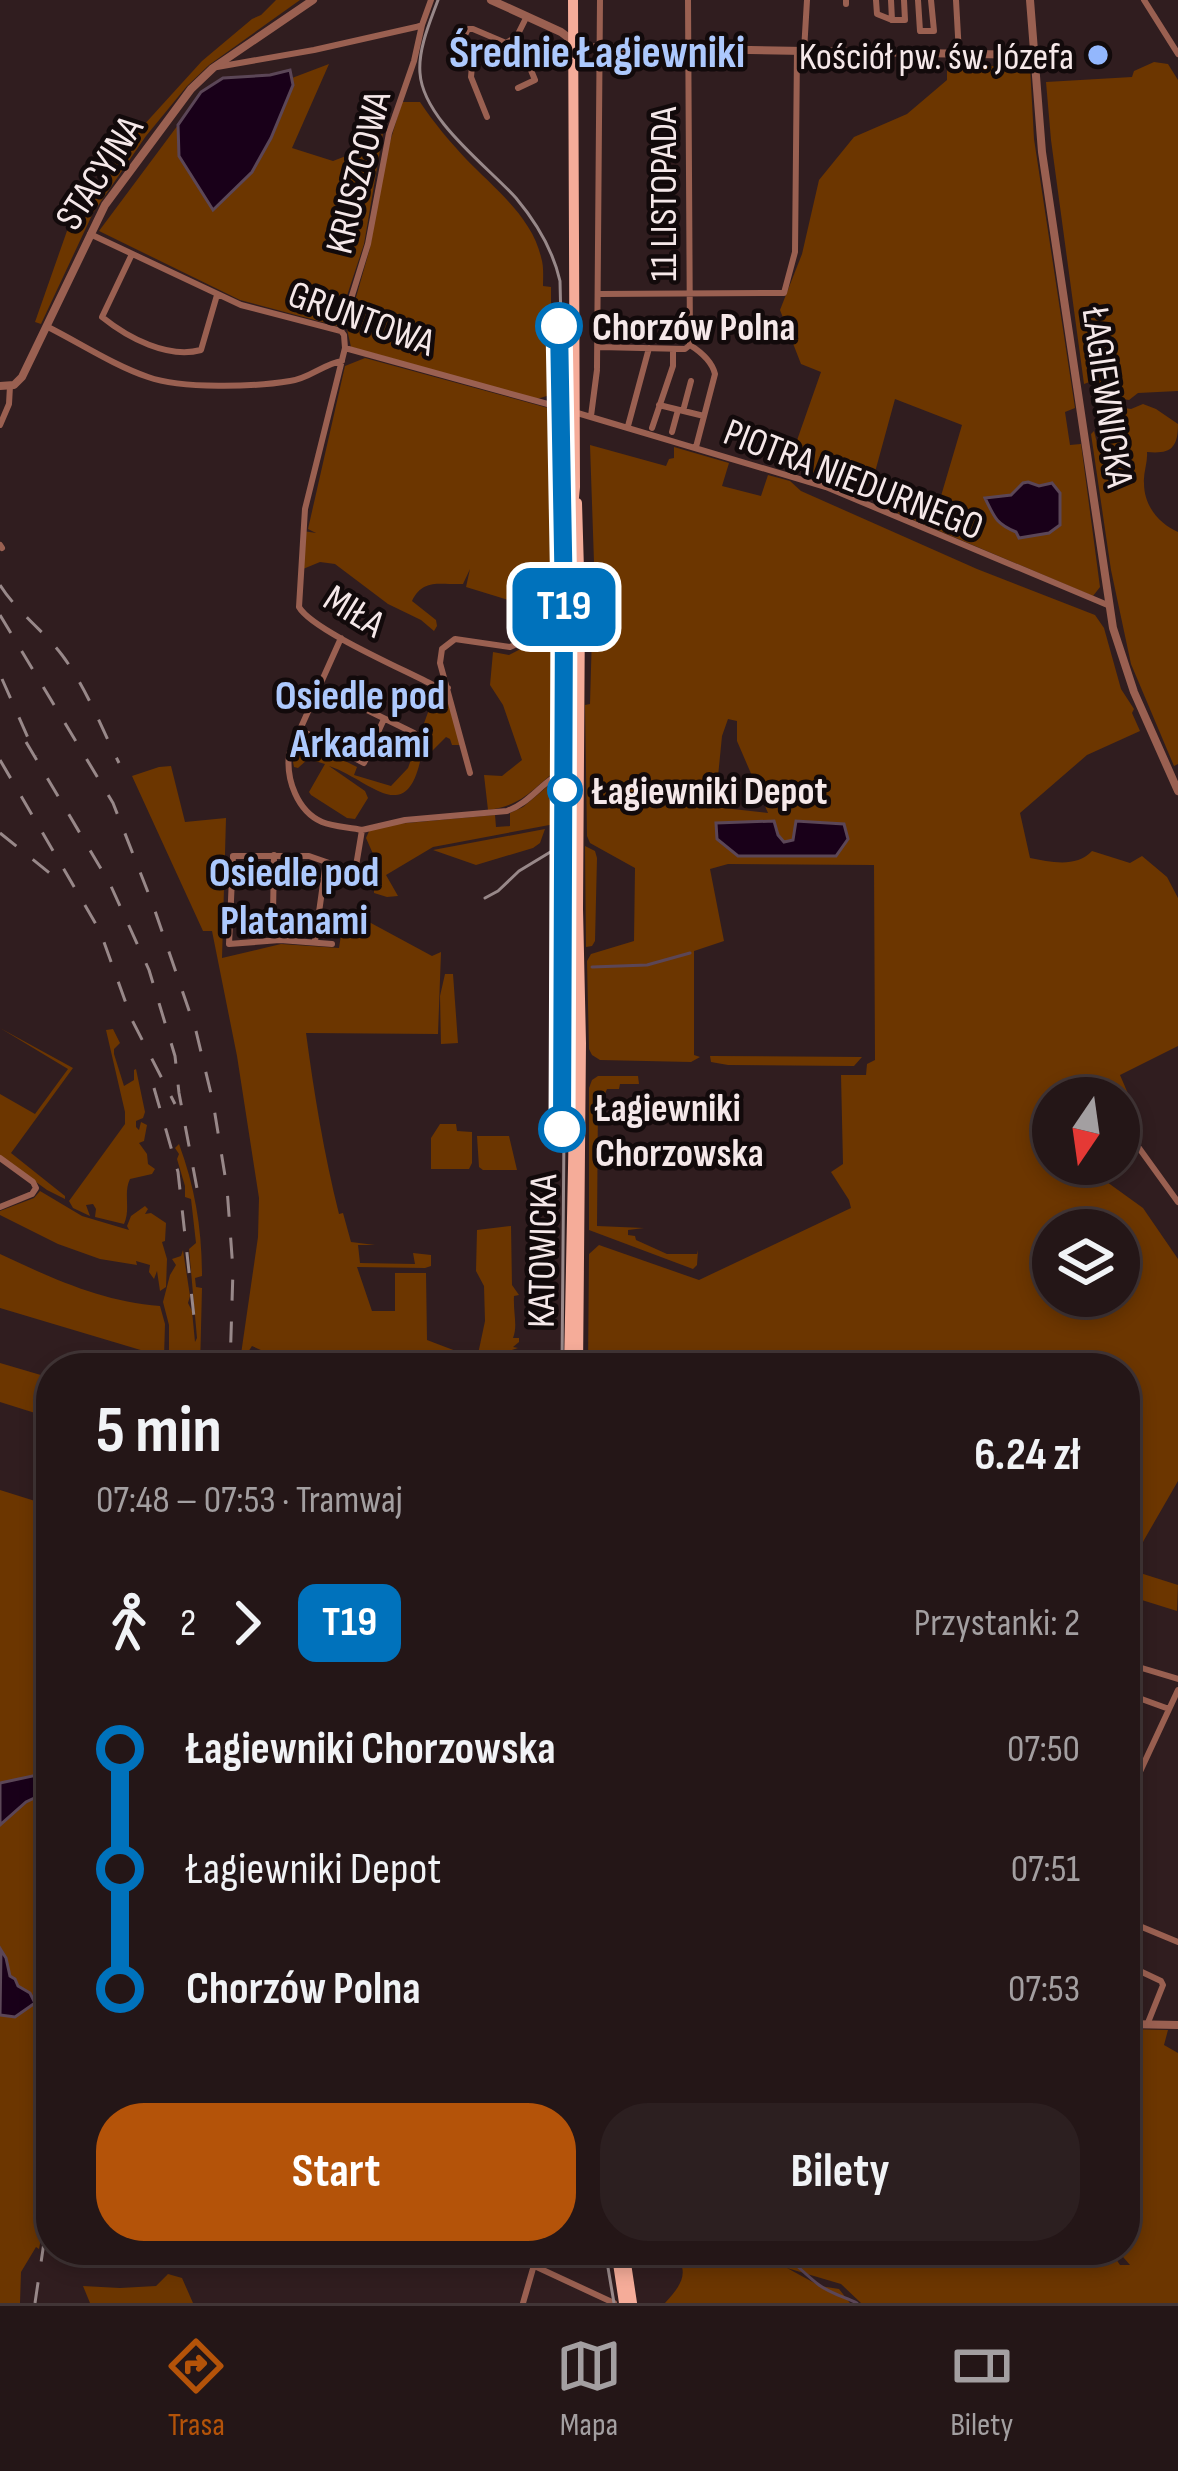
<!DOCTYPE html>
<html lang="pl">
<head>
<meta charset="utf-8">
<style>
	:root { --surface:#241617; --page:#2c1f20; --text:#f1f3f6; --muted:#a39fa1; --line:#413536; --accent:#b45309 }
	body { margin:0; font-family:"Sofia Sans Condensed",sans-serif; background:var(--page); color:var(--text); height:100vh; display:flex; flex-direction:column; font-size:45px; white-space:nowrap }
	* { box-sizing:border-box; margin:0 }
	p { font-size:39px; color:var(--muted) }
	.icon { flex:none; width:66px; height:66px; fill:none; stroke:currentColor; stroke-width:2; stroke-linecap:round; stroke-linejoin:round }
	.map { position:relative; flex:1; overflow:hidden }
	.details { position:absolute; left:36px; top:1353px; width:1104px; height:912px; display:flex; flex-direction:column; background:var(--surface); border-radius:48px; box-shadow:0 6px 18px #0003,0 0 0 3px var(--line) }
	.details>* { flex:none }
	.badge { padding:0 24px; border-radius:18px; font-size:42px; line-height:78px }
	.needle { width:78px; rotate:193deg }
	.tools { position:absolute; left:1032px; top:1077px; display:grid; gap:24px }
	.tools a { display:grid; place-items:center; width:108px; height:108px; border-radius:50%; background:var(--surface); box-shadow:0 6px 18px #0003,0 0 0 3px var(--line); font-size:60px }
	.map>.badge { position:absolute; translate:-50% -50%; box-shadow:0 0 0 6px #fff }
	.legs { display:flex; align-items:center; gap:18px; height:132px; padding:0 60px; font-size:39px }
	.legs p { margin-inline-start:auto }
	.summary { display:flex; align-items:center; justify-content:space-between; height:204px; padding:0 60px }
	h1 { font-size:66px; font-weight:700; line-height:90px }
	.cta { display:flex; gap:24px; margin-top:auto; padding:24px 60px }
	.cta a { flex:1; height:138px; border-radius:48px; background:var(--accent); color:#fff; font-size:48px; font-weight:700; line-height:138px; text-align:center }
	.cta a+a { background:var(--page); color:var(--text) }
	ul { padding:0 60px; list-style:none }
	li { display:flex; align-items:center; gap:42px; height:120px; font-size:45px }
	li i { display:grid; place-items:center; width:18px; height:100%; margin:0 15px; background:currentColor }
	li i::after { content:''; width:30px; height:30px; margin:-15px; border:9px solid; border-radius:50%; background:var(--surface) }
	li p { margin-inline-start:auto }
	li:first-child i { background:linear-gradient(#0000 50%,currentColor 0) }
	li:last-child i { background:linear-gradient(currentColor 50%,#0000 0) }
	.menu { display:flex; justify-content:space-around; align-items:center; height:168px; border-top:3px solid var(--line); background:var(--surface); font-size:33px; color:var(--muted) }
	.menu a { display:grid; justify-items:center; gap:6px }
	.menu .selected { color:var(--accent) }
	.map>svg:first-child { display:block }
	.green { fill:#6c3600; fill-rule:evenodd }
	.water { fill:#190019; stroke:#5b4657; stroke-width:3 }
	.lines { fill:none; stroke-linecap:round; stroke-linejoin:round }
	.stream { stroke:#5b4657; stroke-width:3 }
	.minor { stroke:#9a6051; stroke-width:6 }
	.tertiary { stroke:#9a6051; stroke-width:8 }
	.primary { stroke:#f5ac99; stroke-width:10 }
	.tram { stroke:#988889; stroke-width:3 }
	.rail { stroke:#988889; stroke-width:3; stroke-dasharray:21 21; stroke-linecap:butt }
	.line-1-casing { stroke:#fff; stroke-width:27 }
	.line-1 { stroke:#0072bc; stroke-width:18 }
	.poi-dot { fill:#93b7fd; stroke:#120a0b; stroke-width:4.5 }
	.stop-1-dot { fill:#fff; stroke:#0072bc; stroke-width:6 }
	.labels { text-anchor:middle; stroke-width:9; stroke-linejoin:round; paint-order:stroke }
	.poi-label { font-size:39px; fill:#f5e8e9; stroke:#120a0b; text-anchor:end }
	.street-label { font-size:39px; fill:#f5e8e9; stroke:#120a0b }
	.stop-label { font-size:39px; font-weight:bold; fill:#f5e8e9; stroke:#120a0b; text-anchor:start }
	.neighbourhood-label { font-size:42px; font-weight:bold; fill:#adc9fd; stroke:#120a0b }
	.quarter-label { font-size:45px; font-weight:bold; fill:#adc9fd; stroke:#120a0b }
</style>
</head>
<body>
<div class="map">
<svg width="1178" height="2303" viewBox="0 0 1178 2303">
	<rect width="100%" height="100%" fill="#301d1f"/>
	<path class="green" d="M276 0H300L209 65 187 86 146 136 93 213 41 324 35 322 68 228 88 197 142 127 202 61 252 19 261 15Z
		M1154 62 1168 64 1178 80V391L1138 393 1129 400 1104 396 1095 380 1084 384 1051 140 1046 82 1132 77 1134 71Z
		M329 64 292 148 333 161 364 149 383 133 364 244 337 326 240 300 99 231 178 125 179 156 214 210C257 171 271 138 293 85L292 78Z
		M947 66H1030L1034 139 1075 408 1065 412 1070 445 1081 444 1100 587 1093 596 876 504 877 500 933 523 962 425 895 399 869 494 789 463 821 372 801 364 780 310 802 254 819 180 854 137 907 114 947 80Z
		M402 102H420C433 122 452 144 466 159 493 187 532 217 541 257 544 266 543 277 543 286L551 287V315H543V330L551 331 550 395 537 399 351 347 347 329 370 248 384 162Z
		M365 358 548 408 558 516 559 570 545 569 541 571 535 608 466 587 470 569 463 584C440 585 423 578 412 601L436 620 437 626 434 631 421 620 388 604 335 564 320 562 303 569V531L316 533 308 529 345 366Z
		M1143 404 1156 409 1178 424C1178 449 1170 454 1147 452 1148 462 1143 473 1144 483 1144 507 1160 524 1178 532V764L1174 766 1131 664 1111 570 1091 434 1094 431 1097 443 1105 435V421L1100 414 1104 405 1131 409Z
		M590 445 666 466 669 459 674 458V447L729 463 722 486 761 496 768 475 790 481 801 491 977 569 1095 615 1104 628 1121 689 1134 709 1132 713 1140 731 1087 755 1020 813 1030 858C1051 862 1076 868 1092 851L1130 863 1142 856 1167 877 1178 898V1046L1120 1075 1129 1096 1119 1107V1098H1053V1164H1103L1100 1177 1143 1208 1178 1259V1481L1144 1540 1125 1581V1535L1133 1516 1125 1529V1368H588L589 1254 599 1245 699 1280 851 1208 849 1200 831 1172 843 1164 841 1075H866L867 1064 875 1060 874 865 728 864 710 869 724 941 694 951V1055L700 1057 691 1062 600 1060 592 1055 589 1049 587 961 591 954 634 941 635 868 590 843 587 836 585 705 590 704 594 562ZM728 719 737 721V741L768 813 715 807 722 736ZM1053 1230H1119V1296H1053Z
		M540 639 560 640 561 767C532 788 525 805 488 810L484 775 502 776 522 760 503 705 490 685 493 652 509 655Z
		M436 690 447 696 460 745H452L450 739 446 737 430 753 422 752C408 831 371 780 329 766L365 791 368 798 355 819 347 818 311 795 309 792 325 764 308 759 298 768 294 767 293 762 301 739 357 767 354 775 391 786 408 768Z
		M171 766 185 822 226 818 222 958 281 944 339 948 345 909 432 956 441 952 438 1034 306 1033C314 1093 324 1154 339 1214L343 1213 351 1242 375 1245H358L360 1263 415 1264 413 1253 431 1255V1266L425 1268 357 1267 372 1311H395V1273H426L427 1340 477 1359 485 1321 484 1286 476 1271 477 1230 511 1226 512 1285 519 1295 514 1296C513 1312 518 1326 513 1338H519V1342L513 1347 518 1348 506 1352 513 1367 487 1362 497 1368H301L252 1346 248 1352 244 1368H239L258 1237 259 1198 237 1056 212 931H203L132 776 159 767Z
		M561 775 560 823 433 847 386 875 398 896 387 897 374 893V856L366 838 370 829 396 824 495 815 496 827 510 826V813L523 807Z
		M545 829 540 843 533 848 476 865 433 850Z
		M585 846 595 851 597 858 595 941 592 946 586 947Z
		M445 974H453L458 1043 441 1044 440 996Z
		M0 1028 73 1068 11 1153 65 1196V1199L47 1190 0 1156V1094L35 1114 68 1069Z
		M113 1029 120 1043 114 1049V1054L124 1086 134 1080V1070L136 1069 145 1112 143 1118 136 1121V1127L139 1130 141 1122 147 1125 144 1141 139 1143 147 1154 148 1164 155 1169 152 1174 130 1179C123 1193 131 1209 124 1224L95 1217 96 1209 93 1204 86 1205 90 1216 73 1208 69 1201 125 1124V1112L106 1030Z
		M710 1056 862 1057 854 1066 728 1065 711 1062Z
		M598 1076H638L639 1084H620L619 1089H607L604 1096 598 1097 597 1226 644 1228 628 1230V1235L635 1236 636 1240 667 1254H697L698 1250 697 1265 693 1269 589 1230V1088L592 1080Z
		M440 1124H456L457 1131 472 1132V1163L469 1169H431V1138Z
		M477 1136H509L517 1170H483L479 1167Z
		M179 1144C195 1187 202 1229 202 1276L195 1278 196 1287 202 1288 200 1368H169V1325L163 1302 170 1275 176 1265 172 1259 181 1256 183 1250 190 1296 188 1303 192 1311 195 1342 197 1338 189 1249 196 1243 191 1199 185 1197V1186L177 1159 179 1154 175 1148Z
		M40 1191 82 1216 129 1230 127 1226 131 1216 145 1206 148 1209 145 1214 151 1213 166 1223 165 1241 162 1242 167 1259 166 1287 160 1291 157 1271 154 1279 149 1272 150 1265 136 1261 137 1265 100 1259 58 1244 0 1215V1211L34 1198Z
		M0 1254C51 1278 103 1302 160 1306L165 1324 164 1357 0 1308Z
		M0 1363 51 1378V1418L0 1402Z
		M0 1490 51 1506V2186L39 2249 36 2247 21 2272 20 2303H0Z
		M1137 1572 1178 1585 1177 1611 1129 1596Z
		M1125 2029 1168 2030 1164 2045 1178 2053V2303H861L841 2284 787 2268 820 2286 839 2289 850 2303H665C677 2290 688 2277 680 2262L684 2260 683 2253 678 2250H1099L1112 2253 1120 2265H1130L1117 2250H1125Z
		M168 2274 182 2278 193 2303H90L83 2286 120 2288 156 2286Z"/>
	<path class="water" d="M290 70 293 85 271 138 252 172 213 210 179 156 178 125 201 92 223 78 270 75Z
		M1028 482 1039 486 1052 483 1060 493V525L1049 533 1019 538 1016 532C997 524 995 519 985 498L1011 495 1023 483Z
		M774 821 778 835 784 842 793 840 796 821 844 824 848 839 836 856H738L717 839 716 823Z
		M51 1772V1788L49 1791 26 1802 0 1825V1783Z
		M1 1950 6 1958 10 1976 15 1979 18 1986 30 1993 35 2003 15 2017 0 2015Z"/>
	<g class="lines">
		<path class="stream" d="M592 967 647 965 690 953
			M34 1999 51 1997
			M781 2250C788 2258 811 2279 819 2285 830 2293 844 2297 857 2303"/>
		<path class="minor" d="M688 0 690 345C701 352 712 361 715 374L696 447
			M846 0V4
			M876 0 877 14 892 20H905L904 0
			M891 0 892 20
			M918 0 920 31H934L931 0
			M956 0 959 54
			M1144 0 1178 54
			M517 36 535 80 518 88
			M804 51 807 0
			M472 66 462 41 468 29H473L506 43
			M217 67 314 50 416 27 422 25 431 0
			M487 117 471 77 472 66 517 36 527 16
			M90 234 241 305 341 331 344 335 345 348 305 509 299 607C312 630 405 670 433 685L448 688
			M132 254 102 317C128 338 168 359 201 350L217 295
			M599 294 784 293 795 252 797 51
			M46 326C80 343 113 365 148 377 181 389 255 387 290 381 309 379 323 364 342 361
			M341 331 368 244 389 133 414 61 422 25
			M599 347 685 349 690 345
			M345 348 555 406
			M597 368 600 0
			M659 405 704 416
			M683 411 691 381
			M574 412 826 487 1110 606
			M591 416 597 370
			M0 425 9 404 10 386
			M628 426 649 348
			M652 428 673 366V349
			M672 432 678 410
			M0 545 2 548
			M341 638 289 754C286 779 297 811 322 822 334 827 349 827 362 830
			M320 687 414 733
			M300 730 364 763 384 719
			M470 773 440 663 442 649 455 639 510 647 538 635H569
			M273 915 274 855
			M315 941 326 862
			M332 944 280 940 229 944 233 856H309L355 872 362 830 405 820 507 811C533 802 545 775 572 770
			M1139 1148 1178 1202
			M0 1158 33 1182 36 1188 32 1194 0 1207
			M1125 1663 1178 1679
			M1125 1693 1169 1709
			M1125 1804 1178 1690
			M1125 1920 1178 1942
			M1125 1964 1161 1981 1163 1985 1147 2025
			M500 2250 614 2303
			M523 2303 534 2265"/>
		<path class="tertiary" d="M491 0 561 32 581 47 1035 55
			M1030 0 1042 152 1113 628 1134 692 1178 791
			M0 386 14 385 22 377 105 205 191 89 213 68 313 0
			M1125 2024 1178 2025"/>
		<path class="primary" d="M577 503 580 604 578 909 581 1043 578 1368
			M569 1368 574 1118 571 1052 572 518 575 487 573 0
			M616 2250 624 2303
			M624 2250 632 2303"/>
		<path class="tram" d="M438 0C430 22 418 49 420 73 423 119 486 165 516 198 536 222 553 250 560 281L566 532 567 781 562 1368
			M485 898 498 891 519 871 557 848 562 840 564 829
			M605 2250 614 2303"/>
		<path class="rail" d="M0 585C17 612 43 630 62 655 86 687 101 727 119 763
			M0 615 113 803 153 905 196 1031 213 1102 227 1188 233 1270 230 1368
			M2 679 36 756
			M26 742 110 884 149 970 175 1056 179 1093 199 1199
			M0 760 100 931 132 1020 175 1104
			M0 833 62 883
			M154 1088 178 1172 196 1335
			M35 2303 51 2195"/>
	</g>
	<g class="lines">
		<g class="line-1-casing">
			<path id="line-1" d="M559 326 564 605 562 1129"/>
		</g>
		<use href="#line-1" class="line-1"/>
	</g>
	<circle class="poi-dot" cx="1098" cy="55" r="12"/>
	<g class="stop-1-dot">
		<circle cx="559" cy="326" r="21"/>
		<circle cx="565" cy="790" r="15"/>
		<circle cx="562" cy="1129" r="21"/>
	</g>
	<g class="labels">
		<g class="poi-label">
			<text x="1074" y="69">Kościół pw. św. Józefa</text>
		</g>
		<g class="street-label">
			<text transform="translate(98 172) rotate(-57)" y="14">STACYJNA</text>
			<text transform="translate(357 172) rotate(-76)" y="14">KRUSZCOWA</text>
			<text transform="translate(662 194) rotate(-90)" y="14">11 LISTOPADA</text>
			<text transform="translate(362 317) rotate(20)" y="14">GRUNTOWA</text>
			<text transform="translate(1109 397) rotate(82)" y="14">ŁAGIEWNICKA</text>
			<text transform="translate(854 478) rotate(21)" y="14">PIOTRA NIEDURNEGO</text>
			<text transform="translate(355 610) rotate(32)" y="14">MIŁA</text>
			<text transform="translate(541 1251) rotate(-89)" y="14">KATOWICKA</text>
		</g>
		<g class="stop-label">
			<text x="592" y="340">Chorzów Polna</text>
			<text x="592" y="804">Łagiewniki Depot</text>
			<text x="595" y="1121">Łagiewniki<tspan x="595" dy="45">Chorzowska</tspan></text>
		</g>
		<g class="neighbourhood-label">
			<text x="360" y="709">Osiedle pod<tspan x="360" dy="48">Arkadami</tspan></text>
			<text x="294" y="886">Osiedle pod<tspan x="294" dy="48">Platanami</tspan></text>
		</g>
		<g class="quarter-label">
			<text x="597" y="67">Średnie Łagiewniki</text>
		</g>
	</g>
</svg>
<div class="tools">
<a><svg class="needle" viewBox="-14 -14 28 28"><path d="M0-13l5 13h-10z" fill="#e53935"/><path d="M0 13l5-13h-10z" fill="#a39fa1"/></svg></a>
<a><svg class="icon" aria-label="layers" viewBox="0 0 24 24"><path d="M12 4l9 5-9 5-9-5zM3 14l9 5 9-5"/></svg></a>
</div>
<b class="badge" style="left:564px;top:607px;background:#0072bc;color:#fff">T19</b>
<section class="details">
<div class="summary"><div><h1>5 min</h1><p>07:48 – 07:53 · Tramwaj</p></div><b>6.24 zł</b></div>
<div class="legs"><svg class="icon" aria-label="walk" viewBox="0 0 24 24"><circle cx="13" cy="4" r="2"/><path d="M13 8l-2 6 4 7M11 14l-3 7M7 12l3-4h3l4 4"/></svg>2<svg class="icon" aria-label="forward" viewBox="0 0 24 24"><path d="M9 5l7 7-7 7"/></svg><b class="badge" style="background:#0072bc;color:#fff">T19</b><p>Przystanki: 2</p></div>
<ul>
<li><i style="color:#0072bc"></i><b>Łagiewniki Chorzowska</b><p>07:50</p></li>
<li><i style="color:#0072bc"></i><span>Łagiewniki Depot</span><p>07:51</p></li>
<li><i style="color:#0072bc"></i><b>Chorzów Polna</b><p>07:53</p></li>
</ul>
<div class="cta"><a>Start</a><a>Bilety</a></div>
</section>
</div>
<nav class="menu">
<a class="selected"><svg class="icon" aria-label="directions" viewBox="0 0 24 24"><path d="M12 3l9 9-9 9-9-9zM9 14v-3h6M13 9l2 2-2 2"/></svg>Trasa</a>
<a><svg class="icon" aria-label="map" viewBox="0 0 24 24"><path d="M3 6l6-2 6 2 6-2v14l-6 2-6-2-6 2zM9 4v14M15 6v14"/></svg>Mapa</a>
<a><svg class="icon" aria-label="tickets" viewBox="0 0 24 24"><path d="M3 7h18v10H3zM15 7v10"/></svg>Bilety</a>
</nav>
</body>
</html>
